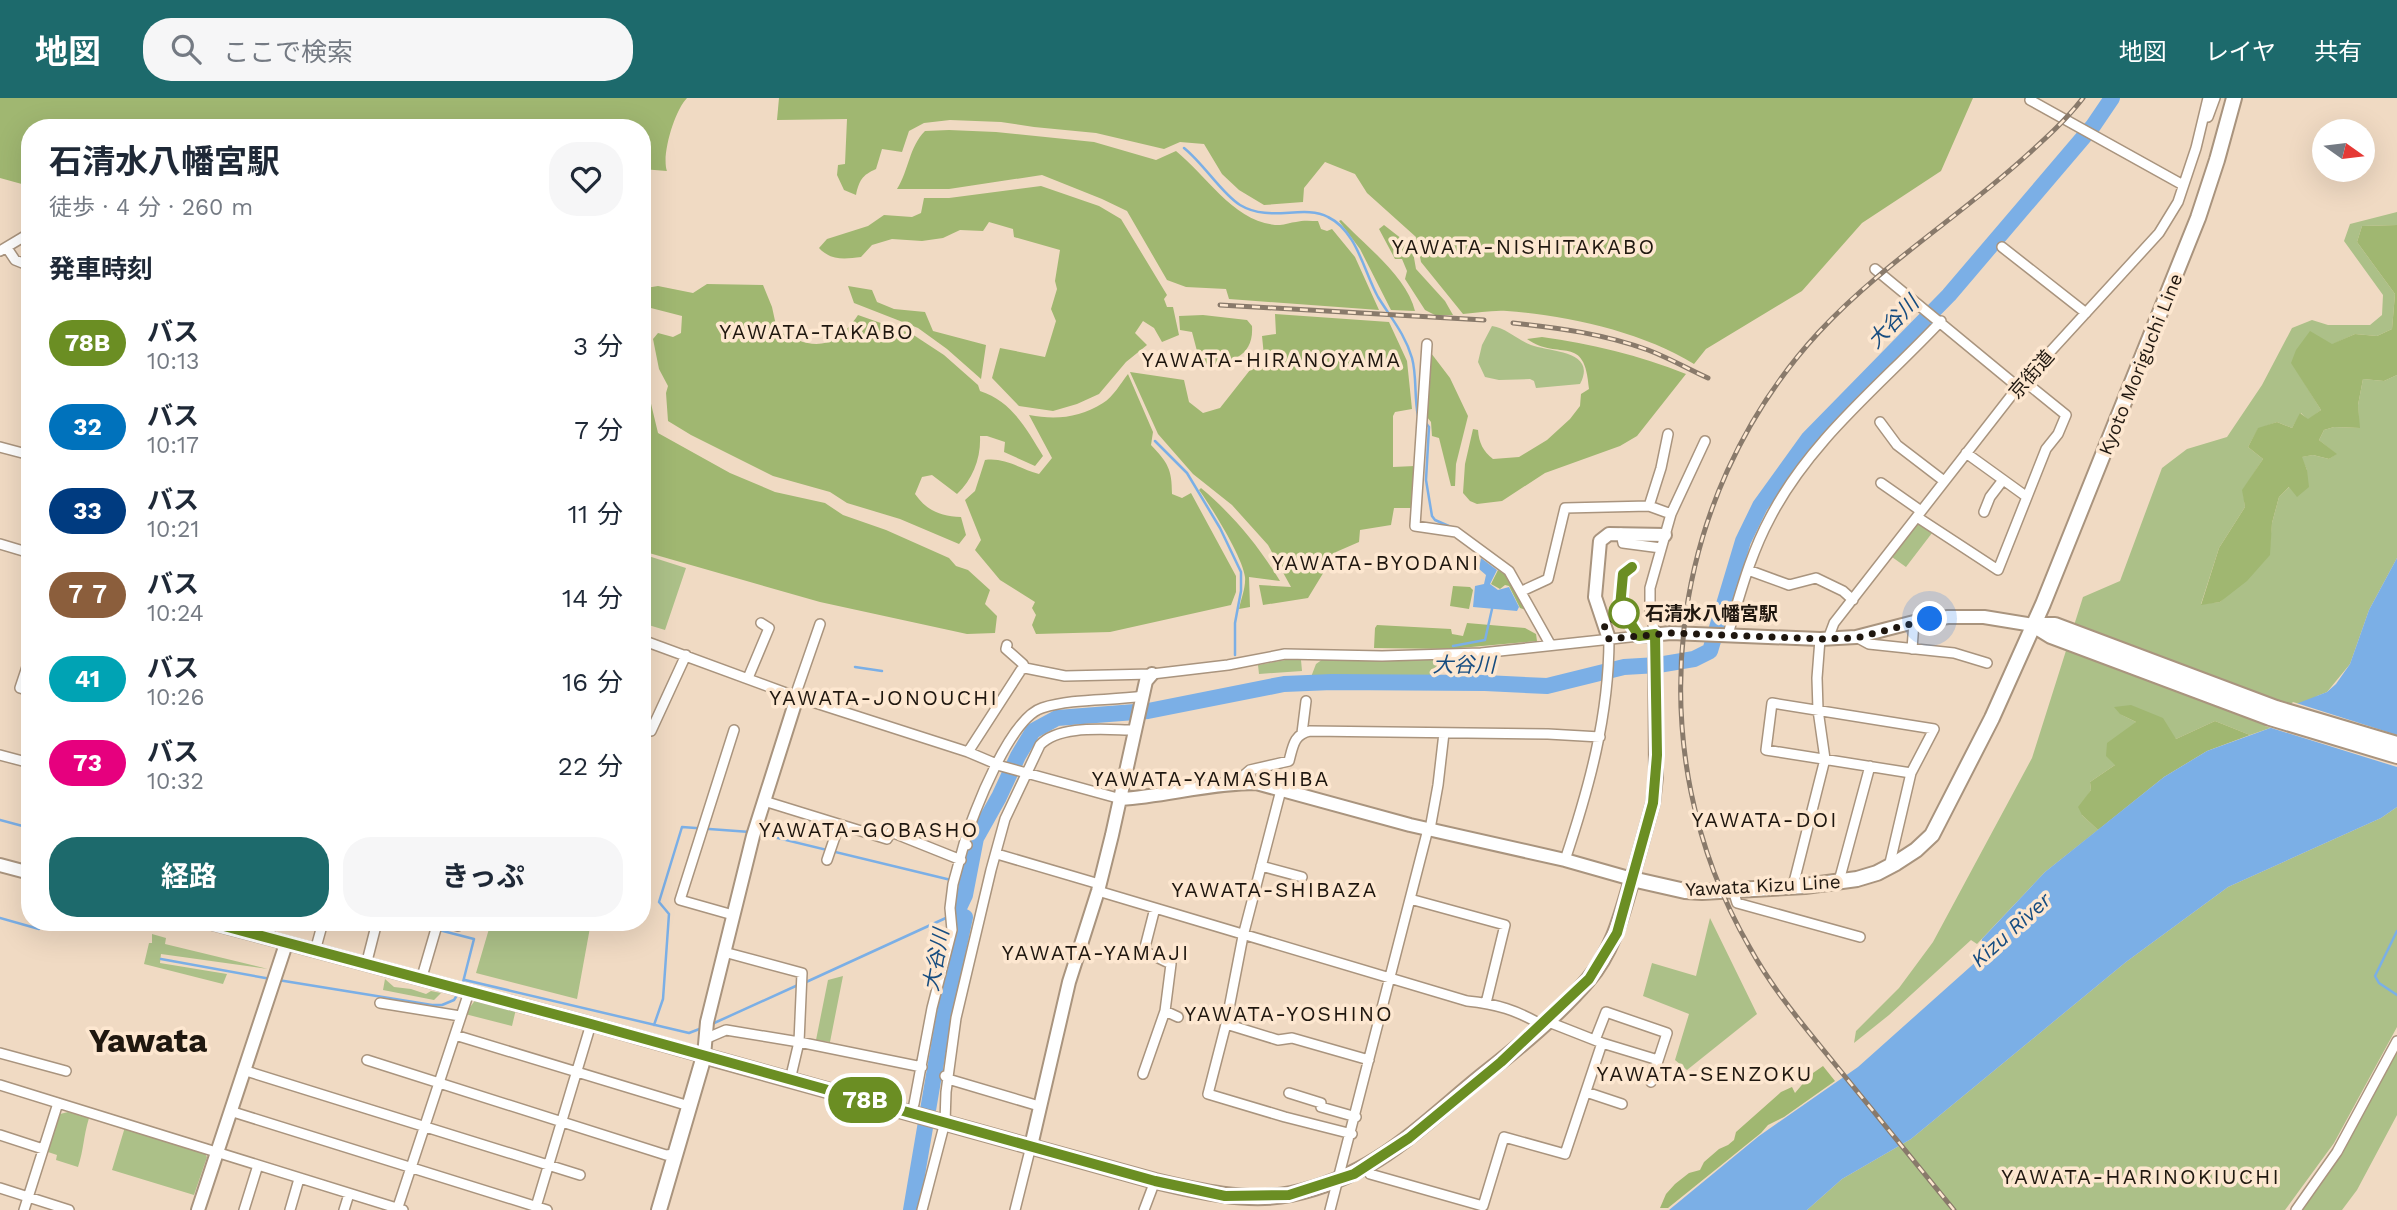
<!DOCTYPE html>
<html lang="ja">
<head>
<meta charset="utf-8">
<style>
	:root { --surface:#fff; --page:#f6f6f7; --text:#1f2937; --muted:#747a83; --accent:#1d6a6c }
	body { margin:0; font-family:"Work Sans","Noto Sans JP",sans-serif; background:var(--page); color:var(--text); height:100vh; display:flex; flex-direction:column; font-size:26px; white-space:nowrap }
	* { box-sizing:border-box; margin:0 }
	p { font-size:23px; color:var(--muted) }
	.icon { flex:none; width:38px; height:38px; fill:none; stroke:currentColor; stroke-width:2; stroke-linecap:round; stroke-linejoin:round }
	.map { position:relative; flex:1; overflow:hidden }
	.drawer { position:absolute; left:21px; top:21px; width:630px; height:812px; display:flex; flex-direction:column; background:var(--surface); border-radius:28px; box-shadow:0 7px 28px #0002 }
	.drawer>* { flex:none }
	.badge { padding:0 14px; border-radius:23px; font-size:24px; line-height:46px }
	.needle { width:46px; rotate:104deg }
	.fabs { position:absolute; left:2312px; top:21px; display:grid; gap:14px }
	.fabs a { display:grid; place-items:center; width:63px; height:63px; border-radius:50%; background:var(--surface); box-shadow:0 7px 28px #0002; font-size:35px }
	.you { position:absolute; width:35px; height:35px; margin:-18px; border:5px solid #fff; border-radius:50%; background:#1a73e8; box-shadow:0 0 0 10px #1a73e833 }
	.map>.badge { position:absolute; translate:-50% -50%; box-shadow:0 0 0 4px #fff }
	h2 { padding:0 28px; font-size:26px; line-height:63px }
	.round { display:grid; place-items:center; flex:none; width:74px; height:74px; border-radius:28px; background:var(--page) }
	.head { display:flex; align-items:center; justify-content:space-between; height:119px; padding:0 28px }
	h1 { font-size:33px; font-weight:700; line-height:52px }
	.cta { display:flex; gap:14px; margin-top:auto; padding:14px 28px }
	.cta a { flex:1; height:80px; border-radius:28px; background:var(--accent); color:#fff; font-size:28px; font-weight:700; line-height:80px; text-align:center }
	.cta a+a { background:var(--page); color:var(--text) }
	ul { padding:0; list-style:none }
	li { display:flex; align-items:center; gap:21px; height:84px; padding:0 28px }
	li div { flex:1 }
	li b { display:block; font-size:26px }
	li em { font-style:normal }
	li .badge { min-width:77px; font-weight:700; text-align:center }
	header { display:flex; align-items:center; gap:42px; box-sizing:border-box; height:98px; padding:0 35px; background:var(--accent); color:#fff }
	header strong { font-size:33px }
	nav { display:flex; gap:38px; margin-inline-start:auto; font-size:24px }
	.search { width:490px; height:63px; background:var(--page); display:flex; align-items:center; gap:18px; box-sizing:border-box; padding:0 24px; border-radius:28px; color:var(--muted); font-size:26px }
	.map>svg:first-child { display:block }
	.green { fill:#acc088 }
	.forest { fill:#a0b771 }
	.water { fill:#7bafe6 }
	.pier { fill:#f0dac3 }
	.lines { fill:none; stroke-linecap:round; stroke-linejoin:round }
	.stream { stroke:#7bafe6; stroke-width:2.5 }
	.river { stroke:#7bafe6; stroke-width:16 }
	.street-casing { stroke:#a9947e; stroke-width:12 }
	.secondary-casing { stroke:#a9947e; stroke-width:16 }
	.primary-casing { stroke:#a9947e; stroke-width:18 }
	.street { stroke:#fff; stroke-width:9 }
	.secondary { stroke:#fff; stroke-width:12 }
	.primary { stroke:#fff; stroke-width:14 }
	.rail-casing { stroke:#897a6b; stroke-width:5 }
	.rail { stroke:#fde7d0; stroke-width:2.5; stroke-dasharray:8; stroke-linecap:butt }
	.line-casing { stroke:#fff; stroke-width:16 }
	.line { stroke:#6b8e23; stroke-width:10 }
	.walk { stroke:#1f170f; stroke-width:7; stroke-dasharray:0 12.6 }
	.stop-dot { fill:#fff; stroke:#6b8e23; stroke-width:3.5 }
	.labels { text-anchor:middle; stroke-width:7; stroke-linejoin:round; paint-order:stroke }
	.street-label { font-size:19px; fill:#1f170f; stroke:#fde7d0 }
	.stop-label { font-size:19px; font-weight:bold; fill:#1f170f; stroke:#fde7d0; text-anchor:start }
	.neighbourhood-label { font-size:21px; letter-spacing:2px; fill:#1f170f; stroke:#fde7d0 }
	.water-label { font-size:21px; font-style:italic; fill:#174d80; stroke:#fde7d0 }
	.town-label { font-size:33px; font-weight:bold; fill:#1f170f; stroke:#fde7d0 }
</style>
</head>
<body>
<header>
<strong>地図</strong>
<div class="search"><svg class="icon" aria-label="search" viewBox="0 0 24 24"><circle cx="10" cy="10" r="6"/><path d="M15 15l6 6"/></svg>ここで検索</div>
<nav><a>地図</a><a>レイヤ</a><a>共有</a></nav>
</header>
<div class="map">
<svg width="2397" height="1112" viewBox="0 0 2397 1112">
	<rect width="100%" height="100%" fill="#f0dac3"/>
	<path class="green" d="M2397 114V127L2362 128 2357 144 2395 196 2392 231 2377 238 2355 236 2292 265 2321 312 2308 322 2301 315 2292 330 2277 324 2258 331 2248 349 2263 361 2243 392 2245 409 2219 450 2201 506 2220 504 2269 457 2272 425 2279 399 2307 372 2301 359 2313 357 2329 361 2336 356 2319 342 2324 332 2334 329 2359 330 2358 307 2363 281 2384 283 2397 277V460L2369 512 2350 566 2327 594 2317 598 2273 629 2250 637 2215 623 2176 641 2120 616 2136 624 2115 667 2090 684 2091 692 2086 700 2082 717 2098 732 2045 774 1977 846 1971 842 1889 917 1854 945 1856 933 1899 890 1933 844 2032 660 2083 499 2120 483 2162 370 2187 351 2227 339 2262 287 2292 230 2312 222 2328 227H2370L2382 217 2383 197 2344 143 2350 126Z
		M1492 228C1506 230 1518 242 1531 247 1549 254 1598 252 1580 286L1536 290 1534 283 1530 281 1499 282 1485 279 1478 264 1482 247Z
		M1918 424 1932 435 1906 469 1892 459Z
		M642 456 686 470 665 532 642 525Z
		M1437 560V578L1311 579 1316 566 1323 561Z
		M1291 561 1301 562 1302 573 1259 576 1258 567Z
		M2397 709V929L2334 1045 2285 1112H1807L1842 1081 1911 1041 2126 864 2228 789 2381 720Z
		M1710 820 1757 916 1687 972 1675 962 1689 916 1643 898 1652 865 1696 878Z
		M491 824H591L577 901 476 875Z
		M152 836 166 840 165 846 268 871 161 856 160 865 227 876 223 886 144 866 149 845H152Z
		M843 878 830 944 816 942 828 882Z
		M385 881 394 889 411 891 426 896 431 893 441 895 434 902 383 892Z
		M476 901 516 911 512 928 465 916Z
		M2397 953V1017L2357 1092 2342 1112H2302L2342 1056Z
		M68 1014 89 1020C83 1040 84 1051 78 1069L56 1062 57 1057 48 1054 60 1016Z
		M125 1029 203 1053 207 1059 194 1097 112 1072Z"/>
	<path class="forest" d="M0 0H687C675 12 661 57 667 73L642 71V30H30L29 88 0 80Z
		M779 0H1973L1941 73 1862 125 1802 193 1706 251 1694 266C1643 234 1566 217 1507 213 1492 212 1478 215 1463 216L1421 164 1416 139 1367 95 1355 76 1325 64 1304 90 1303 104 1264 107 1239 92 1222 76 1204 46 1180 44 1164 51 1096 35 1034 29 1001 24 950 22 924 25 909 33 902 54 882 51 876 71C862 77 859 83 856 97L844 92 837 77 838 67 845 66 847 21 777 22Z
		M949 32 996 34 1094 44 1156 62 1176 53C1207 78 1236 127 1280 127 1285 127 1291 124 1296 124 1303 122 1311 123 1318 123L1321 131 1327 133 1332 131 1355 159 1379 212 1229 201 1226 191 1186 189 1167 182 1127 113 1102 101 1042 77 949 91H897C909 72 909 49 925 33Z
		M1041 88 1099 108 1121 121 1167 197 1164 201 1167 209H1173L1179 237 1162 244 1154 230 1143 223 1135 235 1147 247 1126 264 1099 296 1077 306 1053 313 1019 308 992 280 1000 250 1045 259 1056 223 1051 211 1057 191 1055 183 1060 152 1014 139 1013 131 989 124 983 133 960 132 943 140 922 143 892 141 872 147 861 159C845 161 831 163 819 150L827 141 868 128 884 117 912 119 921 115 924 100H949Z
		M1341 122C1365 147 1407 179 1415 213L1391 212 1360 151 1339 123Z
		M1384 127 1407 145 1413 154 1416 171 1445 203 1453 217H1435L1425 212 1405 181 1407 173 1402 161H1395L1379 131Z
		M2397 127V277L2384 283 2363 281 2358 307 2360 330 2334 329 2324 332 2319 342 2337 356 2329 361 2313 357 2302 359 2307 372 2309 389 2297 399 2289 389 2279 399 2272 425 2270 457 2247 483 2220 504 2201 507 2219 450 2245 409 2242 392 2263 361 2248 349 2258 330 2277 324 2292 330 2300 315 2308 321 2321 312 2291 265 2296 252 2310 233 2332 246 2355 236 2377 238 2392 231 2395 196 2357 144 2362 128Z
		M707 186 763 187 772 209 777 232C813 253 834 252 858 217L912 236 944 257 978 287 980 293C1012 303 1027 332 1043 358L1035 368 1004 354 1005 344 987 338H980C981 360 973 381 957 396L932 377 922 379 915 396C927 413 940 418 961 419L966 437 959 446 900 421 847 405 830 394 773 378 691 337 668 323 666 295 668 288 659 271 653 241 658 235 673 239 681 235 682 218 647 209 646 190 658 188 693 195Z
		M848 188 872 192 877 204 894 211 925 214 933 233 986 247 981 281 947 251 918 230 854 205Z
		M1275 216 1389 224 1407 263 1412 311 1395 314 1393 318V369L1415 368 1412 410H1394L1391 427 1360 432 1359 444 1336 454 1308 500 1263 507 1259 487 1291 489 1268 447 1232 407 1193 376 1158 336 1130 274 1184 282 1189 304 1203 315 1220 310 1250 272 1265 268 1262 238 1276 236Z
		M1203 217 1247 222 1252 228C1254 259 1231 264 1205 268L1197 253 1192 234 1180 232 1179 218Z
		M1542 239C1591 246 1639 257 1686 276L1637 338 1620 348 1545 375 1502 403 1477 406 1470 403 1463 395 1465 366 1473 331 1478 332C1479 345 1483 353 1493 361L1519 359 1547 342 1570 321 1580 308 1581 296 1589 291C1585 234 1560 264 1527 241Z
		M1431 255 1450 280 1468 318 1456 366 1455 388H1451L1439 340 1432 338 1431 324 1427 319Z
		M642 268 658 335 730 375 775 394 825 405 843 417 886 432 949 460 956 468 968 472 990 492 985 506 997 518 995 535 967 536 820 504 642 453Z
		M1128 276 1153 334 1151 347C1168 365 1172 371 1172 396L1182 400 1191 395 1236 478V494L1231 507 1110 534 1036 536 1032 527 1036 517 1032 510 1035 504 1000 482 975 452 981 442 965 402 975 393 985 362C1004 359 1021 371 1039 376L1052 360 1029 317C1055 322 1080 320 1103 305 1113 299 1121 285 1128 276Z
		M1201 390C1233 417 1258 447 1280 483L1249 479 1250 509 1239 511C1241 501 1246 489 1245 479 1243 460 1211 408 1199 392Z
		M1498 472 1508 479 1526 512 1520 510 1509 488 1505 487 1500 491 1491 486Z
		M1453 488 1470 489 1473 492 1469 511 1450 508Z
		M1467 525 1525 530 1536 536 1537 543 1449 551 1374 550 1375 530 1377 527 1451 531 1452 536 1463 538Z
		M2131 607 2163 620 2176 641 2215 623 2250 637 2207 653 2164 679 2098 732 2082 717 2078 709 2091 692 2090 684 2115 667 2106 658 2107 645 2136 624 2120 616 2114 609Z
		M1823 968 1835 983 1784 1019 1768 1027 1761 1035 1668 1110H1660L1666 1096 1675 1086 1689 1075 1700 1072 1704 1064 1719 1051 1728 1047 1734 1042 1736 1034 1781 994 1792 989 1795 995 1806 982 1811 981 1813 975Z"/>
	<path class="water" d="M1481 460 1497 472 1490 486 1498 492 1509 489 1519 509 1517 513 1473 509 1475 488 1484 486 1486 477 1479 471Z
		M2397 460V709L2381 720 2228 789 2126 864 1911 1041 1842 1081 1807 1112H1669L1759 1038 1858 969 1979 861 1982 841 2045 774 2164 679 2207 653 2273 629 2296 606 2327 594 2336 586 2350 566 2369 512Z"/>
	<path class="pier" d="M2293 604 2397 637V669L2265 628 2275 623Z"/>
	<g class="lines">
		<path class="stream" d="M1184 50C1204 66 1222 96 1240 107 1270 125 1303 106 1328 119 1357 133 1364 174 1378 199 1391 220 1405 236 1412 260 1417 278 1414 299 1418 318
			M1425 324 1429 329 1426 382 1432 418 1435 422 1451 429
			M1155 343 1187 375 1220 430 1241 474V493L1235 525V557
			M1453 548 1485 542 1492 511
			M855 569 882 573
			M0 722 30 730
			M757 735 951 782
			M958 783 968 785
			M0 820 39 831
			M408 824 432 830
			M439 832 474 841 462 888
			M2397 833 2375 878 2379 885 2397 897
			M161 861 271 881
			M278 882 432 907H442L454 902 459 894
			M465 882 689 935 702 930
			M804 885 948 819
			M712 926 798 887
			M654 927 663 901 669 816 659 804 682 729 750 734"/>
		<path class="river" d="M911 1112 943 924 965 819 956 816 965 797 976 740 999 699 1018 658 1033 633 1057 620 1148 613 1284 586 1332 584 1485 585 1547 588 1624 569 1658 567 1694 561 1710 553 1743 443 1760 408 1809 340 1949 197 2093 28 2112 0"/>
		<g class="street-casing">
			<path id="street" d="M2030 2 2183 87
				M2208 19 2215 0
				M2002 149 2086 215
				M7 150 15 162 30 168
				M0 153 30 135
				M1875 171 2018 289
				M1427 246 1415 428 1456 434 1509 473 1550 546
				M1880 324 1897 347 1944 383
				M0 349 30 357
				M1966 355 2027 399
				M1881 385 1921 413
				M1649 408 1661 370 1668 336
				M1984 414 1990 399 2003 382
				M1917 419 1998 472 2046 351 2058 336 2066 317 2024 283
				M1621 435 1623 445 1661 450
				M0 446 30 455
				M1748 472 1789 487 1816 480 1843 493 1853 502
				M1522 493 1548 481 1565 410 1649 408 1671 416
				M1655 536 1650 512V490L1671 416 1705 343
				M1728 536C1740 497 1750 457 1770 420 1810 342 1882 286 1941 223
				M1856 539 1869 546 1954 555 1987 565
				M1828 541 1834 525 2018 289 2159 135 2178 104 2196 50 2208 0
				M642 542 797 599 968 654 1001 668 1121 701
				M1007 547 1006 551 1023 566 1025 570
				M1912 551 1914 524
				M30 560 20 590 30 593
				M748 580 769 530 761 525
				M795 598 820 526
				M642 633H651L686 557
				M1302 635 1306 603
				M968 654 1021 572 1025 570 1065 578 1152 576 1228 567 1285 556 1382 558 1481 555 1639 538
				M0 657 30 665
				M1235 685 1250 672 1289 663C1293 648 1294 636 1310 633L1548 636 1600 639
				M1281 692 1243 838 1226 926 1208 996 1285 1019 1352 1036
				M764 703 887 741 891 734 961 762
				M1430 731 1438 687 1444 635
				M964 746C973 715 1010 620 1042 610 1074 600 1110 603 1143 598
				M997 756 1099 786
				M827 762 839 727
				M1565 762C1589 690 1609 618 1609 541
				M1261 768 1302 779
				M1889 769 1911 675 1934 631 1772 605 1766 652 1911 675
				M1839 783 1870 668
				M1793 788 1825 661 1818 612 1817 580 1820 541
				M1733 792 1737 805 1860 839
				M1098 793 1467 903C1497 906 1516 912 1542 927
				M1410 801 1505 827 1486 905
				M733 817 680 802 734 632
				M445 824 458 828 459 824
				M268 840 272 824
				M315 853 323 824
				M366 867 377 824
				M421 882 438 824
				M380 905 460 918
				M1165 913 1178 919
				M1546 923 1602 945 1658 962
				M1226 926 1278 942 1292 940 1369 962
				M455 937 689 1008
				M705 941 726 932 799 944 802 875 724 854
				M1595 942 1606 914 1667 935 1651 984
				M0 955 66 973
				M367 962 666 1057 675 1056
				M243 972 580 1077
				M1143 976 1165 913 1171 866 1144 853 1155 810
				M945 978 948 981 1039 1008
				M790 982 799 944 922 969
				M0 987 403 1112
				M1586 994 1622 1006
				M1289 995 1321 1005V1009L1356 1019
				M914 1006 932 910 952 832 950 810 953 786 964 746 967 747
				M230 1013 547 1112
				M0 1037 43 1051
				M1365 1070 1370 1076 1483 1108 1504 1039 1565 1056 1602 945
				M0 1090 69 1112
				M24 1112 58 1005
				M244 1112 258 1067
				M290 1112 299 1081
				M344 1112 349 1096
				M397 1112 469 894
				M535 1112 591 926
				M922 1112 945 1024 946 994 956 920 991 772 1005 721 1040 647C1059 626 1108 632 1135 632
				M1015 1112 1031 1048
				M1144 1112 1155 1083
				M1330 1112 1428 731
				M2296 1112 2337 1054 2397 943"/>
		</g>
		<g class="secondary-casing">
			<path id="secondary" d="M1639 538 1671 535 1820 541 1856 539 1914 524 1948 519H1984L2033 527
				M1609 541 1595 499 1600 443 1609 436 1665 437
				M1121 701C1166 698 1210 685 1256 685L1410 727 1565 762 1632 781 1653 705 1656 679 1655 536
				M0 767 30 775
				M208 824 591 926 704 958 707 924 753 738 797 599
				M1031 1048 1069 884 1098 793 1112 737 1146 583 1152 576
				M198 1112 286 846"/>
		</g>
		<g class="primary-casing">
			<path id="primary" d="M2033 527 2051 538 2270 620 2397 658
				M2034 527H2055L2276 610 2397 646
				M659 1112 704 958 1155 1083C1197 1093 1248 1105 1291 1096 1376 1078 1418 1030 1482 978 1519 949 1558 917 1588 882 1613 853 1622 816 1632 781L1685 793 1702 794 1805 788 1857 781 1877 775 1896 765 1916 752 1932 737 1992 620 2043 506 2198 120 2217 62 2234 0"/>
		</g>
		<use href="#street" class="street"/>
		<use href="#secondary" class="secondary"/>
		<use href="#primary" class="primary"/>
		<g class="rail-casing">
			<path id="rail" d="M1220 207 1484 222
				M1513 225C1560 230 1604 236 1648 252 1669 260 1688 271 1708 280
				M1954 1112C1914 1063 1874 1014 1834 965 1804 928 1773 892 1750 850 1636 653 1665 401 1819 234 1881 167 1959 119 2026 58 2046 40 2066 22 2083 0"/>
		</g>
		<use href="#rail" class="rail"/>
	</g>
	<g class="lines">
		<g class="line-casing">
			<path id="line" d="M209 824 591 926 1155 1083 1225 1098 1289 1097 1354 1076 1409 1040 1501 964 1589 881 1617 835 1653 705 1657 657 1655 536 1639 538 1620 509 1623 476 1632 469"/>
		</g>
		<use href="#line" class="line"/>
		<path class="walk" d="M1624 515 1604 527 1609 541 1671 535 1820 541 1856 540 1930 521"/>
	</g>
	<circle class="stop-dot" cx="1624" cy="515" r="14"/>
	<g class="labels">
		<g class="street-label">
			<text transform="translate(2140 266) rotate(-68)" y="7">Kyoto Moriguchi Line</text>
			<text transform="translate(2031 276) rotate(-49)" y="7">京街道</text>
			<text transform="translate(1763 787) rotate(-3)" y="7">Yawata Kizu Line</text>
		</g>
		<g class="stop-label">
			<text x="1645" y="522">石清水八幡宮駅</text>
		</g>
		<g class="neighbourhood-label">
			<text x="1524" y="156">YAWATA-NISHITAKABO</text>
			<text x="817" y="241">YAWATA-TAKABO</text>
			<text x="1272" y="269">YAWATA-HIRANOYAMA</text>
			<text x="1376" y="472">YAWATA-BYODANI</text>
			<text x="884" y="607">YAWATA-JONOUCHI</text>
			<text x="1211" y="688">YAWATA-YAMASHIBA</text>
			<text x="1765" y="729">YAWATA-DOI</text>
			<text x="869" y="739">YAWATA-GOBASHO</text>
			<text x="1275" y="799">YAWATA-SHIBAZA</text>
			<text x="1096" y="862">YAWATA-YAMAJI</text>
			<text x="1289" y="923">YAWATA-YOSHINO</text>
			<text x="1705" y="983">YAWATA-SENZOKU</text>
			<text x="2141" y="1086">YAWATA-HARINOKIUCHI</text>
		</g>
		<g class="water-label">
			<text transform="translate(1893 224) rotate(-46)" y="7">大谷川</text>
			<text x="1464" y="574">大谷川</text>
			<text transform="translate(2011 832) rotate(-42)" y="7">Kizu River</text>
			<text transform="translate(936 862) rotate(-80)" y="7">大谷川</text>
		</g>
		<g class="town-label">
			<text x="148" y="954">Yawata</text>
		</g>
	</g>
</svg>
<div class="fabs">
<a><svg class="needle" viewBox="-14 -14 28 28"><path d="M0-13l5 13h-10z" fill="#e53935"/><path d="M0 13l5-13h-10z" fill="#747a83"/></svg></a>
</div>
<div class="you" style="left:1930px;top:521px"></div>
<b class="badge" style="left:865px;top:1002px;background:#6b8e23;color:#fff">78B</b>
<section class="drawer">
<div class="head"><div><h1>石清水八幡宮駅</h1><p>徒歩 · 4 分 · 260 m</p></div><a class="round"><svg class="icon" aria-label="heart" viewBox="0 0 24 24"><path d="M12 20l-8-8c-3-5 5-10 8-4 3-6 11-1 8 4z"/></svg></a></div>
<h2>発車時刻</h2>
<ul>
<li><span class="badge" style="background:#6b8e23;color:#fff">78B</span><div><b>バス</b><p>10:13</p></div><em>3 分</em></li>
<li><span class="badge" style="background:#0072bc;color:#fff">32</span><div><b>バス</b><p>10:17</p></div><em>7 分</em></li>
<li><span class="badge" style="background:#003b80;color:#fff">33</span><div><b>バス</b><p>10:21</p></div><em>11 分</em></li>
<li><span class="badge" style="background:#8b5e3c;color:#fff">７７</span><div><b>バス</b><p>10:24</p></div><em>14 分</em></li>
<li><span class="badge" style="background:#00a3b4;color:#fff">41</span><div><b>バス</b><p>10:26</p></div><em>16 分</em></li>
<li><span class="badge" style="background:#e6007e;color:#fff">73</span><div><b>バス</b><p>10:32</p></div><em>22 分</em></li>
</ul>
<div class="cta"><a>経路</a><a>きっぷ</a></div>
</section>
</div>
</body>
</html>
